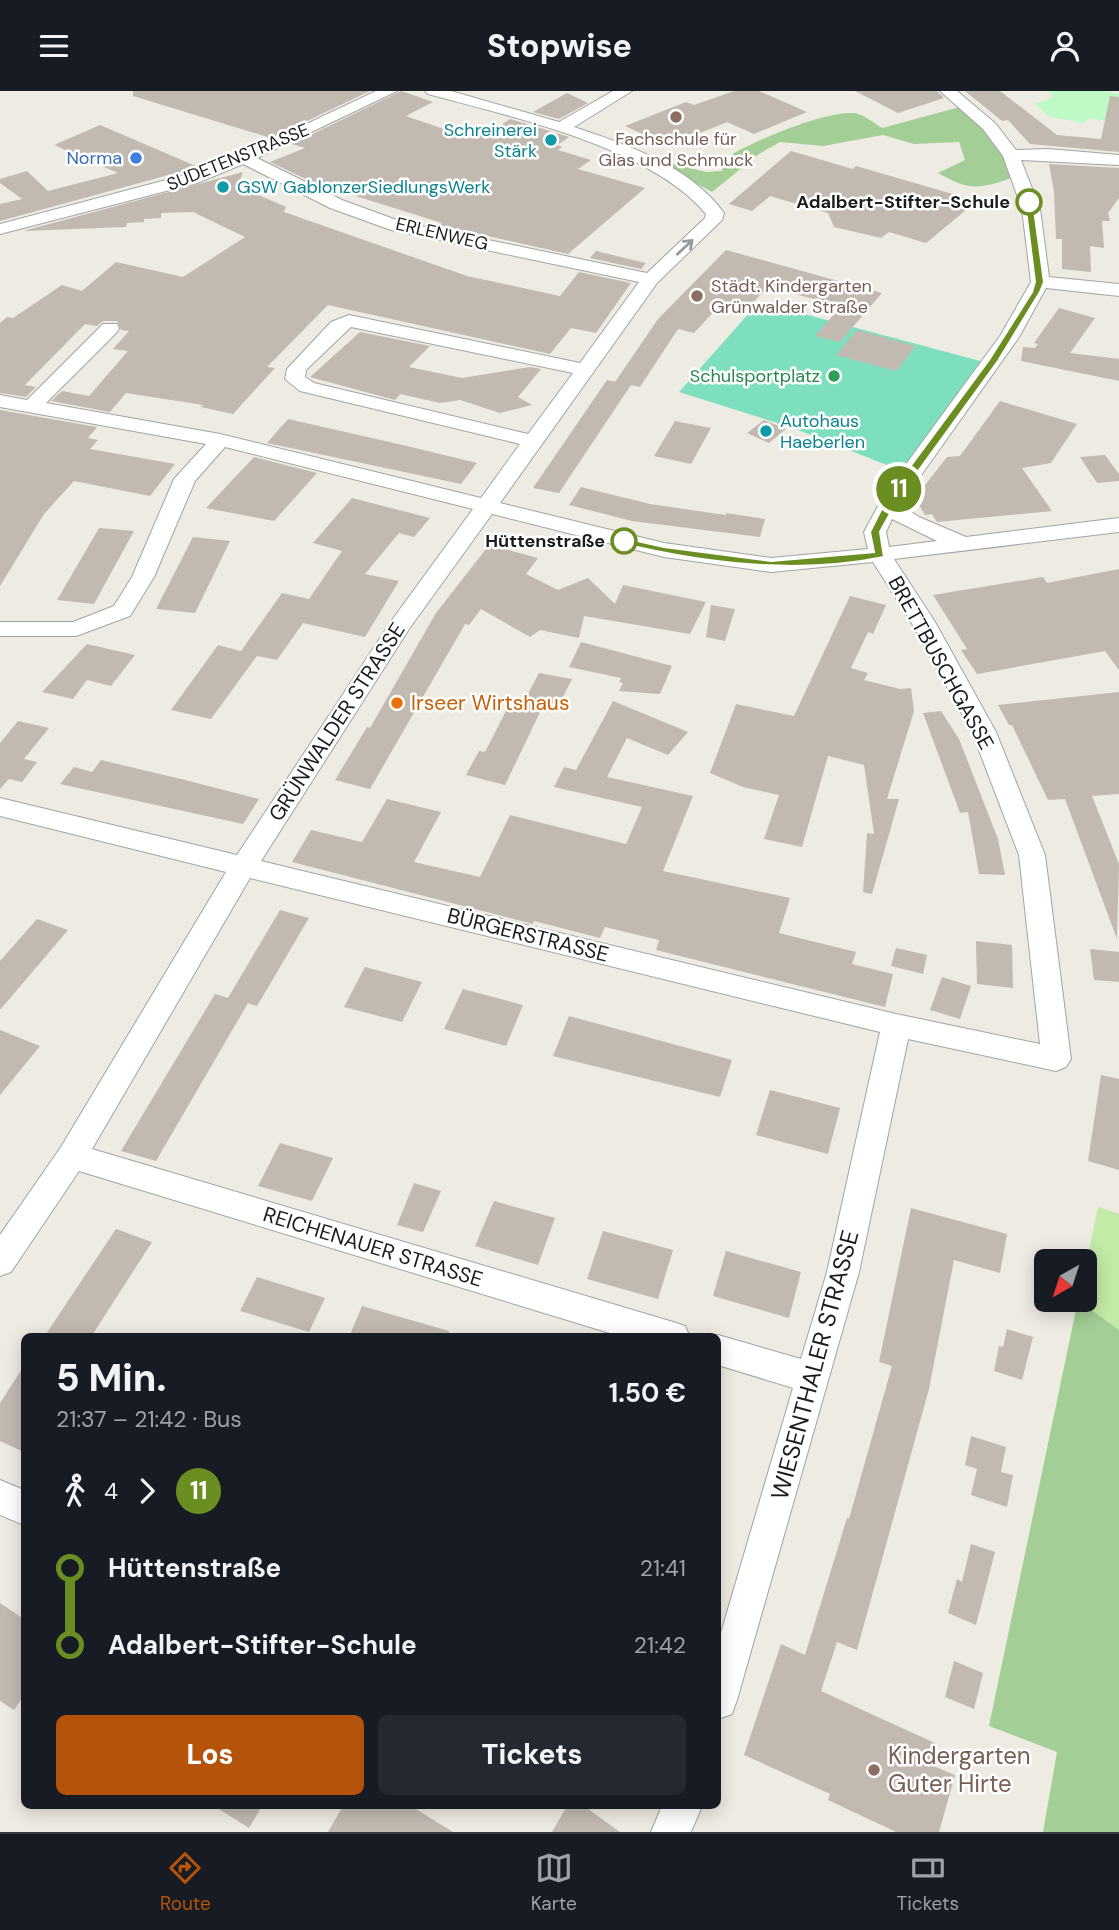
<!DOCTYPE html>
<html lang="de">
<head>
<meta charset="utf-8">
<style>
	:root { --surface:#171b24; --page:#242831; --text:#f1f3f6; --muted:#9ea1a6; --line:#363941; --accent:#b45309 }
	body { margin:0; font-family:"DM Sans",sans-serif; background:var(--page); color:var(--text); height:100vh; display:flex; flex-direction:column; font-size:26px; white-space:nowrap }
	* { box-sizing:border-box; margin:0 }
	p { font-size:23px; color:var(--muted) }
	.icon { flex:none; width:38px; height:38px; fill:none; stroke:currentColor; stroke-width:2; stroke-linecap:round; stroke-linejoin:round }
	.map { position:relative; flex:1; overflow:hidden }
	.side { position:absolute; left:21px; top:1242px; width:700px; height:476px; display:flex; flex-direction:column; background:var(--surface); border-radius:10px; box-shadow:0 4px 18px #0003 }
	.side>* { flex:none }
	.badge { padding:0 14px; border-radius:23px; font-size:24px; line-height:46px }
	.needle { width:46px; rotate:219deg }
	.fabs { position:absolute; left:1034px; top:1158px; display:grid; gap:14px }
	.fabs a { display:grid; place-items:center; width:63px; height:63px; border-radius:10px; background:var(--surface); box-shadow:0 4px 18px #0003; font-size:35px }
	.map>.badge { position:absolute; translate:-50% -50%; box-shadow:0 0 0 4px #fff }
	.legs { display:flex; align-items:center; gap:10px; height:77px; padding:0 35px; font-size:23px }
	.legs p { margin-inline-start:auto }
	.head { display:flex; align-items:center; justify-content:space-between; height:119px; padding:0 35px }
	h1 { font-size:38px; font-weight:800; line-height:52px }
	.button { display:flex; gap:14px; margin-top:auto; padding:14px 35px }
	.button a { flex:1; height:80px; border-radius:10px; background:var(--accent); color:#fff; font-size:28px; font-weight:800; line-height:80px; text-align:center }
	.button a+a { background:var(--page); color:var(--text) }
	ul { padding:0 35px; list-style:none }
	li { display:flex; align-items:center; gap:24px; height:77px; font-size:26px }
	li i { display:grid; place-items:center; width:10px; height:100%; margin:0 9px; background:currentColor }
	li i::after { content:''; width:18px; height:18px; margin:-9px; border:5px solid; border-radius:50%; background:var(--surface) }
	li p { margin-inline-start:auto }
	li:first-child i { background:linear-gradient(#0000 50%,currentColor 0) }
	li:last-child i { background:linear-gradient(currentColor 50%,#0000 0) }
	header { display:flex; justify-content:space-between; align-items:center; height:91px; padding:0 35px; background:var(--surface); font-size:32px; font-weight:800 }
	.menu { display:flex; justify-content:space-around; align-items:center; height:98px; border-top:2px solid var(--line); background:var(--surface); font-size:19px; color:var(--muted) }
	.menu a { display:grid; justify-items:center; gap:4px }
	.menu .selected { color:var(--accent) }
	.map>svg:first-child { display:block }
	.grass { fill:#c3eaa6 }
	.forest { fill:#a3ce96 }
	.park { fill:#bdfac5 }
	.pitch { fill:#7edfbf }
	.building { fill:#c2bab1 }
	.lines { fill:none; stroke-linecap:round; stroke-linejoin:round }
	.minor-casing { stroke:#a3a3a3; stroke-width:2 }
	.minor { fill:#fff; fill-rule:evenodd }
	.oneway { stroke:#999 }
	.line-1 { fill:#6b8e23; stroke:#fff; stroke-width:2 }
	.education-dot { fill:#8d6e63; stroke:#fff; stroke-width:2.5 }
	.culture-dot { fill:#0f9aa8; stroke:#fff; stroke-width:2.5 }
	.shop-dot { fill:#3f7fe0; stroke:#fff; stroke-width:2.5 }
	.stop-1-dot { fill:#fff; stroke:#6b8e23; stroke-width:3.5 }
	.leisure-dot { fill:#2e9e5b; stroke:#fff; stroke-width:2.5 }
	.food-dot { fill:#e8710a; stroke:#fff; stroke-width:2.5 }
	.labels { text-anchor:middle; stroke-width:5; stroke-linejoin:round; paint-order:stroke }
	.far-culture-label { font-size:18px; fill:#0d838f; stroke:#fff; text-anchor:start }
	.far-education-label { font-size:18px; fill:#785e54; stroke:#fff }
	.far-street-label { font-size:18px; fill:#1c1c1c; stroke:#fff }
	.far-shop-label { font-size:18px; fill:#366cbe; stroke:#fff; text-anchor:end }
	.far-stop-label { font-size:18px; font-weight:bold; fill:#1c1c1c; stroke:#fff; text-anchor:end }
	.far-leisure-label { font-size:18px; fill:#27864d; stroke:#fff; text-anchor:end }
	.street-label { font-size:21px; fill:#1c1c1c; stroke:#fff }
	.food-label { font-size:21px; fill:#c56008; stroke:#fff; text-anchor:start }
	.near-street-label { font-size:24px; fill:#1c1c1c; stroke:#fff }
	.near-education-label { font-size:24px; fill:#785e54; stroke:#fff; text-anchor:start }
</style>
</head>
<body>
<header><svg class="icon" aria-label="menu" viewBox="0 0 24 24"><path d="M4 6h16M4 12h16M4 18h16"/></svg>Stopwise<svg class="icon" aria-label="person" viewBox="0 0 24 24"><circle cx="12" cy="8" r="4"/><path d="M4 21q1-7 8-7t8 7"/></svg></header>
<div class="map">
<svg width="1119" height="1741" viewBox="0 0 1119 1741">
	<rect width="100%" height="100%" fill="#eeebe2"/>
	<path class="grass" d="M1098 1116 1119 1123V1239L1078 1209H1085V1178Z"/>
	<path class="forest" d="M960 16C984 37 1002 56 1012 87 978 98 970 100 938 82L965 69 959 51 914 53 883 44 823 55 780 51 759 63 712 101 664 75 669 72 706 81 722 80V69C749 52 822 20 854 22 863 23 874 32 882 37Z
		M1078 1209 1119 1239V1741H1043L1057 1661 989 1635Z"/>
	<path class="park" d="M1048 0H1106L1119 3V32L1089 27 1084 32 1050 26 1035 13 1053 6Z"/>
	<path class="pitch" d="M759 211 984 271 902 380 793 337 679 301Z"/>
	<path class="building" d="M133 0H370L271 47 133 5Z
		M401 0 433 11 406 25 458 43 466 38 487 44 510 28 537 36 569 46 557 54 562 56 558 59 591 69 578 78 645 97 568 163 439 134 442 132 314 92 270 71 305 57 292 53Z
		M734 0H759L807 21 754 43 727 31 668 55 625 35 686 11 694 14Z
		M855 0H937L944 7 898 22Z
		M965 0H1000L1057 44 1101 48 1110 5 1119 6V61L1030 53 1008 29 1002 30Z
		M567 2 588 12 559 28 533 21Z
		M100 34 198 76 0 130V113L22 108 0 92V88L27 80 48 100 118 82 54 54Z
		M791 60 853 78 856 75 977 110 926 152 889 141 881 147 834 136 828 122 770 105 752 120 729 113Z
		M1049 73 1119 77V107L1108 122 1110 130H1102L1104 157 1090 155 1091 181 1062 178V148H1056L1054 101Z
		M243 81 238 95 286 116 284 121 467 185 560 205 579 181 631 192 596 242 571 237 550 263 328 214 267 276 275 277 233 323 201 316 203 314 126 302 110 321 51 310 62 300 89 305 128 260 113 258 129 240 121 239 117 230H103L97 235 85 233 25 294 36 296 26 306 0 302V232L7 226 13 227 62 194 82 200 116 171 183 186 245 146 193 121 161 122V127L144 128V131L127 132 126 136 23 140Z
		M726 159 882 202 840 251 815 245 841 215 767 196 745 221 719 215 694 242 678 238 640 296 615 291 658 228Z
		M596 160 646 172 641 178 590 167Z
		M1059 217 1095 227 1070 262 1119 268V290L1021 270 1023 256 1035 257 1038 253 1034 252Z
		M857 239 916 255 896 280 836 264Z
		M360 241 430 255 409 276 462 287 530 276 541 278 518 306 532 314 500 322 460 309 440 312 400 303 395 309 310 286Z
		M607 289 631 294 559 402 533 397Z
		M1000 310 1077 333 1051 372 1022 377 1052 420 937 431 932 423 925 424 915 407 947 366 960 365Z
		M0 319 97 336 88 347 98 349 90 358 175 373 150 405 74 390 44 423 0 495Z
		M288 328 407 355 477 372 461 393 267 352Z
		M764 329 786 338 769 352 747 342Z
		M675 330 711 337 691 373 654 365Z
		M1105 364 1119 383V390L1097 392 1080 366Z
		M254 366 317 382 274 430 206 417Z
		M581 396 650 413 725 424V427L726 422 765 428 760 446 632 430 569 414Z
		M352 407 430 427 414 446 399 442 365 483 399 490 365 546 303 532 277 569 257 565 211 628 171 619 218 554 241 560 282 502 309 508 342 460 313 452Z
		M99 437 134 440 94 513 57 509Z
		M193 446 230 450 195 522 156 518Z
		M489 454 538 467 526 483 558 499 588 487 615 513 623 494 706 511 690 543 584 525 579 547 540 539 530 546 481 518 469 534 465 533 370 698 335 689 367 636 370 637 436 522Z
		M1119 478V579L1105 560 977 583 961 559 967 558 933 504 1043 486 1047 492Z
		M850 505 886 514 873 543 868 541 851 577 868 582 864 589 900 598 911 597 914 620 887 708H899L872 803 863 801 867 742 874 743 864 674 828 665 802 756 764 748 779 704 743 696 710 682 736 613 794 625Z
		M711 514 735 518 725 550 706 546Z
		M581 551 672 575 660 603 619 600 623 592 619 591 621 587 569 576Z
		M87 553 135 564 111 595 87 589 73 608 42 601Z
		M539 582 572 588 559 614 545 611 505 694 466 684 479 660 485 661 509 614 521 616Z
		M1119 601V703L1092 705 1119 773 1117 848 1065 708 1048 709 1012 634H1009L998 614Z
		M613 610 688 641 668 664 627 647 607 686 693 705 663 780 790 807 779 842 856 861 852 873 893 883 885 916 656 859 659 849 605 836 600 847 534 830 533 833 292 771 311 739 362 751 387 708 441 721 414 771 480 786 510 724 626 753 642 716 554 696 564 676 576 679Z
		M941 620 959 648 998 748 1005 784 979 783 968 721 960 722 923 622Z
		M18 630 49 637 24 668 37 671 22 691 9 688 0 698V652Z
		M101 669 185 689 259 708 243 733 60 693 74 676 92 681Z
		M280 819 309 827 257 915 248 912 156 1070 121 1060 215 903 228 907Z
		M37 828 68 839 0 919V870Z
		M976 850 1012 854 1013 897 977 893Z
		M896 857 927 864 923 883 891 875Z
		M1090 858 1119 861V891L1094 889Z
		M365 876 422 891 402 931 344 916Z
		M942 886 971 895 960 928 930 919Z
		M463 898 523 914 506 955 444 938Z
		M569 925 732 969 720 1006 553 965Z
		M0 939 40 955 0 1004Z
		M1101 984 1119 988V1079L1088 1070Z
		M770 999 840 1017 828 1063 756 1044Z
		M280 1052 333 1067 312 1110 258 1095Z
		M414 1092 441 1100 423 1141 397 1134Z
		M494 1110 555 1127 538 1174 475 1155Z
		M911 1117 1007 1143 1000 1182 954 1169 929 1298 857 1559 837 1551 821 1600 937 1653 931 1674 955 1684 939 1741H896L828 1709 830 1703 744 1664 781 1553 805 1564 847 1427 849 1428 892 1275 879 1271Z
		M116 1138 152 1151 91 1246H44Z
		M603 1140 673 1159 658 1208 587 1188Z
		M726 1160 801 1181 789 1227 713 1205Z
		M257 1186 325 1207 309 1241 240 1220Z
		M362 1215 449 1240V1246H349Z
		M1007 1238 1033 1246 1022 1289 994 1280 999 1255 1003 1256Z
		M24 1275V1361L0 1350V1312Z
		M971 1345 1006 1356 1001 1381 1013 1384 1007 1416 971 1404 977 1378 965 1374Z
		M971 1453 995 1461 976 1534 948 1522 957 1488 962 1491Z
		M0 1512 24 1528V1604L14 1619 0 1610Z
		M954 1570 983 1582 974 1618 945 1606Z
		M214 1715H262L249 1737Z
		M343 1715H411L453 1741H328Z
		M567 1715H584L620 1741H552Z"/>
	<g class="lines">
		<g class="minor-casing">
			<path id="minor" d="M376 0H397L257 67 342 109 402 131 647 182 705 127 706 123C649 55 511 26 428 3L425 0H451L559 31 613 0H632L574 36C628 54 690 75 724 122L722 129 657 192 500 412 664 452 771 467 868 458 864 441 885 402 1000 245 1031 191 1022 118 1003 65 983 38 940 0H957L995 32 1016 59 1048 58 1119 64V74L1021 69 1040 118 1049 186 1119 193V205L1046 197 1019 246 900 414 919 426 966 446 1119 427V441L894 468 935 531 996 641 1045 764 1071 968 1066 976 1056 980 908 948 859 1181 737 1609 732 1623 718 1628V1552L793 1297 718 1274V1246H712L718 1244 801 1268 827 1181 880 941 250 787 92 1058 673 1231 685 1235 690 1246H623L79 1080 11 1181 0 1185V1144L61 1056 226 781 0 725V707L237 764 392 529 473 418 225 356 195 390 154 486 130 525 76 545H0V531H73L114 515 132 486 174 388 206 353 0 316V304L27 309 103 233H117L119 237 117 241 46 312 220 343 481 407 520 353 300 300 285 288 287 278 331 231 349 224 580 272 639 191 391 139 330 117 243 73 197 92 0 143V133L185 84 260 55ZM351 236 573 282 528 343 314 292 305 286 306 279ZM492 423 664 466 771 481 873 471 911 531 972 641 1019 764 1040 953 896 923 261 770 409 538ZM892 428 937 450 889 456 886 441Z
				M0 1389 24 1399V1434L0 1424Z
				M662 1715H702L691 1741H651Z"/>
		</g>
		<use href="#minor" class="minor"/>
	</g>
	<defs><path id="oneway-shaft" d="M-6 0H5M1.5-3L5.5 0L1.5 3" fill="none" stroke-width="1.6" stroke-linecap="round" stroke-linejoin="round" transform="scale(1.75)"/></defs>
	<use class="oneway" href="#oneway-shaft" transform="translate(685 156) rotate(-43)"/>
	<path class="line-1" d="M1029 109 1033 111 1044 191 1040 201 998 270 898 408 880 441 884 466C797 484 706 473 620 452L619 450 624 447 664 456 771 470 874 461 870 441 887 407 989 269 1032 201 1035 191 1025 111Z"/>
	<g class="education-dot">
		<circle cx="676" cy="26" r="7"/>
		<circle cx="697" cy="205" r="7"/>
		<circle cx="874" cy="1679" r="7"/>
	</g>
	<g class="culture-dot">
		<circle cx="551" cy="49" r="7"/>
		<circle cx="223" cy="96" r="7"/>
		<circle cx="766" cy="340" r="7"/>
	</g>
	<circle class="shop-dot" cx="136" cy="67" r="7"/>
	<g class="stop-1-dot">
		<circle cx="1029" cy="111" r="12"/>
		<circle cx="624" cy="450" r="12"/>
	</g>
	<circle class="leisure-dot" cx="834" cy="285" r="7"/>
	<circle class="food-dot" cx="397" cy="612" r="7"/>
	<g class="labels">
		<g class="far-culture-label">
			<text x="537" y="45" text-anchor="end">Schreinerei<tspan x="537" dy="21">Stärk</tspan></text>
			<text x="237" y="102">GSW GablonzerSiedlungsWerk</text>
			<text x="780" y="336">Autohaus<tspan x="780" dy="21">Haeberlen</tspan></text>
		</g>
		<g class="far-education-label">
			<text x="676" y="54">Fachschule für<tspan x="676" dy="21">Glas und Schmuck</tspan></text>
			<text x="711" y="201" text-anchor="start">Städt. Kindergarten<tspan x="711" dy="21">Grünwalder Straße</tspan></text>
		</g>
		<g class="far-street-label">
			<text transform="translate(238 66) rotate(-22)" y="6">SUDETENSTRASSE</text>
			<text transform="translate(442 143) rotate(13)" y="6">ERLENWEG</text>
		</g>
		<g class="far-shop-label">
			<text x="122" y="73">Norma</text>
		</g>
		<g class="far-stop-label">
			<text x="1010" y="117">Adalbert-Stifter-Schule</text>
			<text x="605" y="456">Hüttenstraße</text>
		</g>
		<g class="far-leisure-label">
			<text x="820" y="291">Schulsportplatz</text>
		</g>
		<g class="street-label">
			<text transform="translate(941 572) rotate(61)" y="7">BRETTBUSCHGASSE</text>
			<text transform="translate(337 631) rotate(-57)" y="7">GRÜNWALDER STRASSE</text>
			<text transform="translate(528 844) rotate(14)" y="7">BÜRGERSTRASSE</text>
			<text transform="translate(373 1156) rotate(17)" y="7">REICHENAUER STRASSE</text>
		</g>
		<g class="food-label">
			<text x="411" y="619">Irseer Wirtshaus</text>
		</g>
		<g class="near-street-label">
			<text transform="translate(815 1274) rotate(-75)" y="8">WIESENTHALER STRASSE</text>
		</g>
		<g class="near-education-label">
			<text x="888" y="1673">Kindergarten<tspan x="888" dy="28">Guter Hirte</tspan></text>
		</g>
	</g>
</svg>
<div class="fabs">
<a><svg class="needle" viewBox="-14 -14 28 28"><path d="M0-13l5 13h-10z" fill="#e53935"/><path d="M0 13l5-13h-10z" fill="#9ea1a6"/></svg></a>
</div>
<b class="badge" style="left:899px;top:398px;background:#6b8e23;color:#fff">11</b>
<section class="side">
<div class="head"><div><h1>5 Min.</h1><p>21:37 – 21:42 · Bus</p></div><b>1.50 €</b></div>
<div class="legs"><svg class="icon" aria-label="walk" viewBox="0 0 24 24"><circle cx="13" cy="4" r="2"/><path d="M13 8l-2 6 4 7M11 14l-3 7M7 12l3-4h3l4 4"/></svg>4<svg class="icon" aria-label="forward" viewBox="0 0 24 24"><path d="M9 5l7 7-7 7"/></svg><b class="badge" style="background:#6b8e23;color:#fff">11</b></div>
<ul>
<li><i style="color:#6b8e23"></i><b>Hüttenstraße</b><p>21:41</p></li>
<li><i style="color:#6b8e23"></i><b>Adalbert-Stifter-Schule</b><p>21:42</p></li>
</ul>
<div class="button"><a>Los</a><a>Tickets</a></div>
</section>
</div>
<nav class="menu">
<a class="selected"><svg class="icon" aria-label="directions" viewBox="0 0 24 24"><path d="M12 3l9 9-9 9-9-9zM9 14v-3h6M13 9l2 2-2 2"/></svg>Route</a>
<a><svg class="icon" aria-label="map" viewBox="0 0 24 24"><path d="M3 6l6-2 6 2 6-2v14l-6 2-6-2-6 2zM9 4v14M15 6v14"/></svg>Karte</a>
<a><svg class="icon" aria-label="tickets" viewBox="0 0 24 24"><path d="M3 7h18v10H3zM15 7v10"/></svg>Tickets</a>
</nav>
</body>
</html>
